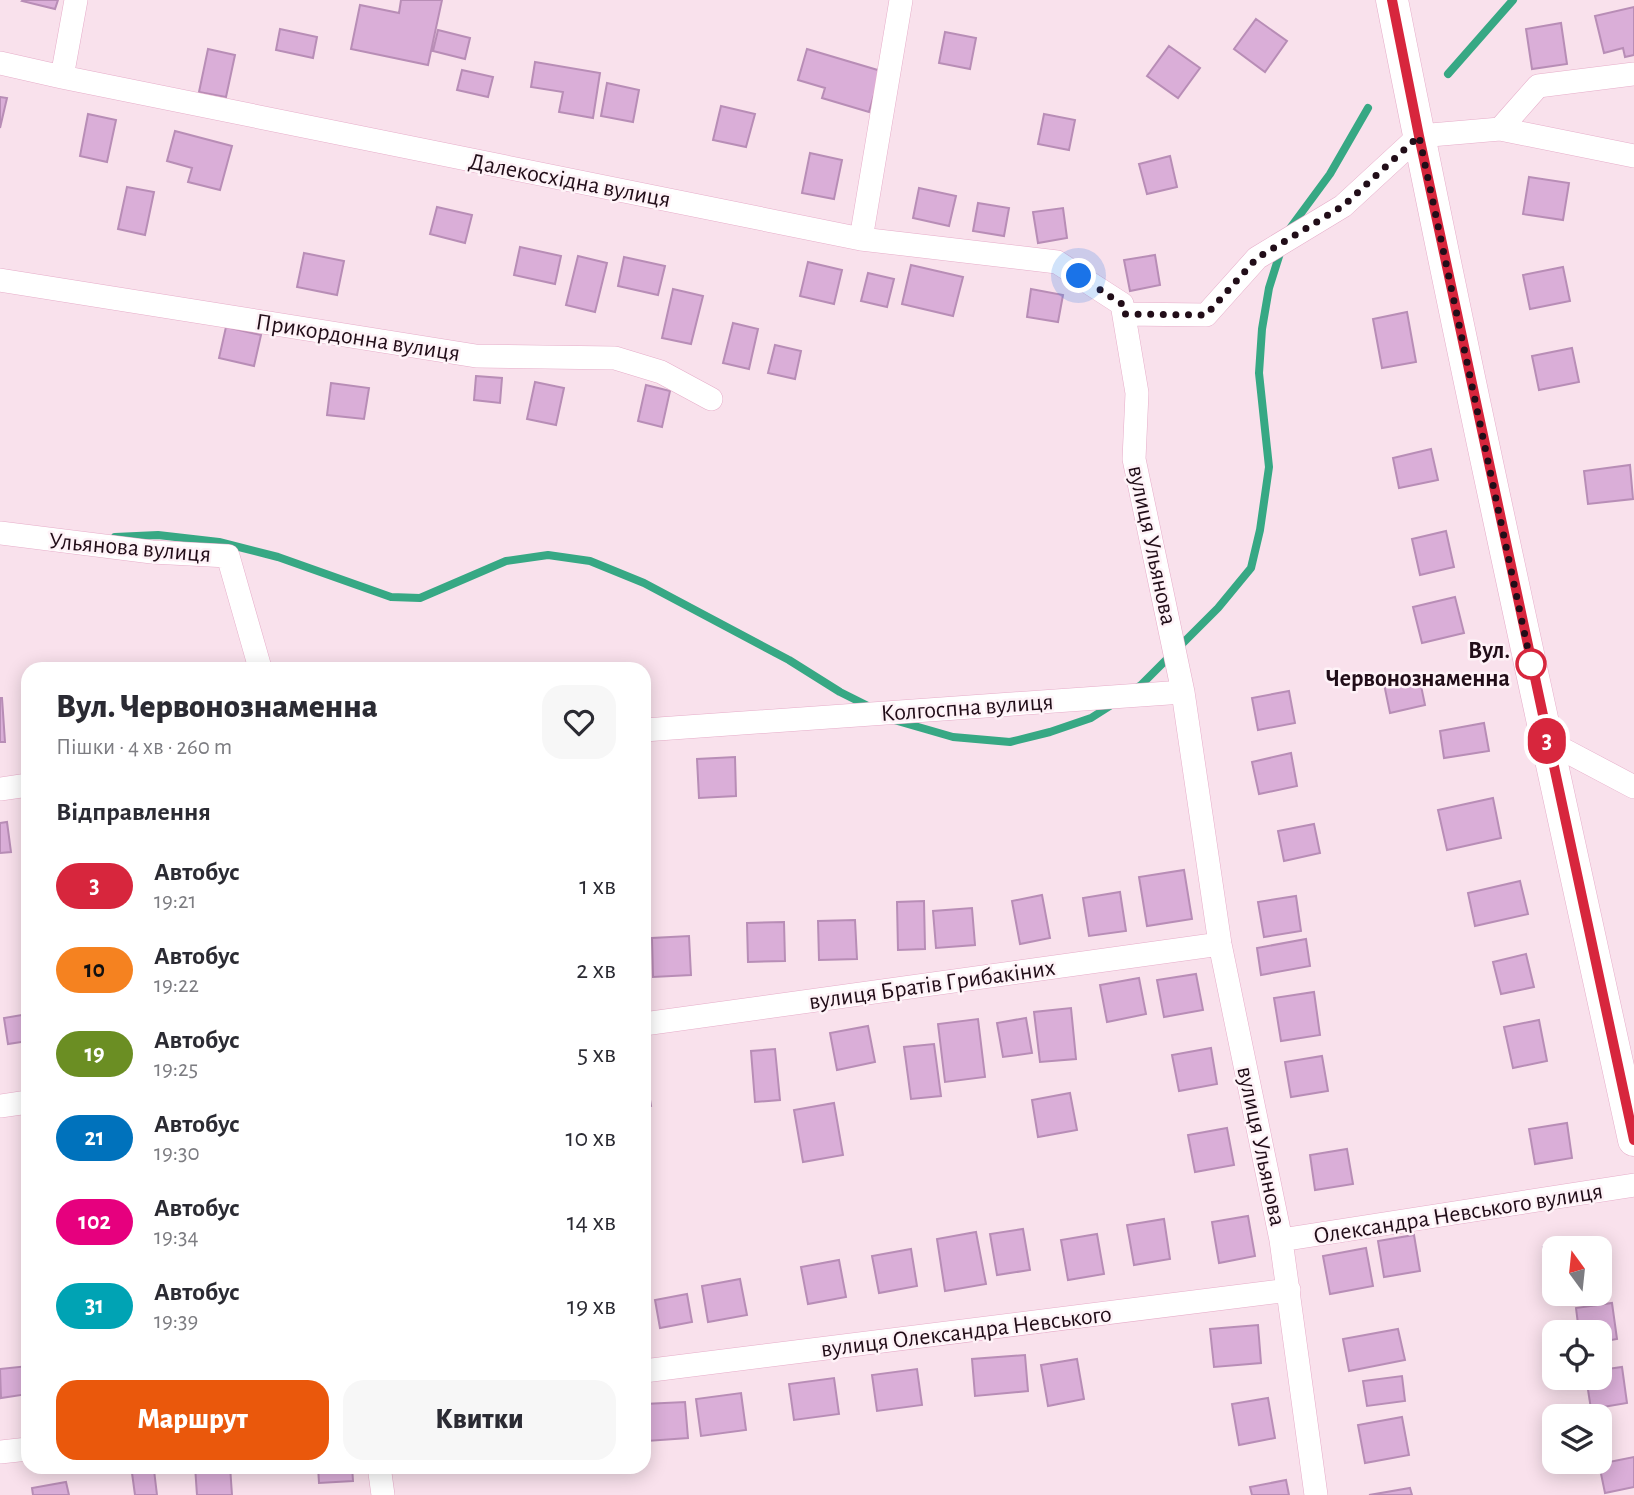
<!DOCTYPE html>
<html lang="uk">
<head>
<meta charset="utf-8">
<style>
	:root { --surface:#fff; --page:#f7f7f7; --text:#2b2b33; --muted:#7c7c81; --accent:#ea580c }
	body { margin:0; font-family:"Alegreya Sans",sans-serif; background:var(--page); color:var(--text); height:100vh; display:flex; flex-direction:column; font-size:26px; white-space:nowrap }
	* { box-sizing:border-box; margin:0 }
	p { font-size:23px; color:var(--muted) }
	.icon { flex:none; width:38px; height:38px; fill:none; stroke:currentColor; stroke-width:2; stroke-linecap:round; stroke-linejoin:round }
	.map { position:relative; flex:1; overflow:hidden }
	.sheet { position:absolute; left:21px; top:662px; width:630px; height:812px; display:flex; flex-direction:column; background:var(--surface); border-radius:21px; box-shadow:0 4px 18px #0003 }
	.sheet>* { flex:none }
	.badge { padding:0 14px; border-radius:23px; font-size:24px; line-height:46px }
	.needle { width:46px; rotate:345deg }
	.buttons { position:absolute; left:1542px; top:1236px; display:grid; gap:14px }
	.buttons a { display:grid; place-items:center; width:70px; height:70px; border-radius:14px; background:var(--surface); box-shadow:0 4px 18px #0003; font-size:35px }
	.you { position:absolute; width:35px; height:35px; margin:-18px; border:5px solid #fff; border-radius:50%; background:#1a73e8; box-shadow:0 0 0 10px #1a73e833 }
	.map>.badge { position:absolute; translate:-50% -50%; box-shadow:0 0 0 4px #fff }
	h2 { padding:0 35px; font-size:26px; line-height:63px }
	.round { display:grid; place-items:center; flex:none; width:74px; height:74px; border-radius:21px; background:var(--page) }
	.head { display:flex; align-items:center; justify-content:space-between; height:119px; padding:0 35px }
	h1 { font-size:33px; font-weight:800; line-height:52px }
	.cta { display:flex; gap:14px; margin-top:auto; padding:14px 35px }
	.cta a { flex:1; height:80px; border-radius:21px; background:var(--accent); color:#fff; font-size:28px; font-weight:800; line-height:80px; text-align:center }
	.cta a+a { background:var(--page); color:var(--text) }
	ul { padding:0; list-style:none }
	li { display:flex; align-items:center; gap:21px; height:84px; padding:0 35px }
	li div { flex:1 }
	li b { display:block; font-size:26px }
	li em { font-style:normal }
	li .badge { min-width:77px; font-weight:700; text-align:center }
	.map>svg:first-child { display:block }
	.lines { fill:none; stroke-linecap:round; stroke-linejoin:round }
	.stream { stroke:#37a884; stroke-width:8 }
	.building { fill:#daaed8; stroke:#b88db6; stroke-width:2 }
	.street-casing { stroke:#e6adc9; stroke-width:24 }
	.secondary-casing { stroke:#e6adc9; stroke-width:33 }
	.street { stroke:#fff; stroke-width:23 }
	.secondary { stroke:#fff; stroke-width:32 }
	.line-casing { stroke:#fff; stroke-width:16 }
	.line { stroke:#d7263d; stroke-width:10 }
	.walk { stroke:#210d18; stroke-width:7; stroke-dasharray:0 12.6 }
	.stop-dot { fill:#fff; stroke:#d7263d; stroke-width:3.5 }
	.labels { text-anchor:middle; stroke-width:5; stroke-linejoin:round; paint-order:stroke }
	.street-label { font-size:24px; fill:#210d18; stroke:#fef2f7 }
	.stop-label { font-size:24px; font-weight:bold; fill:#210d18; stroke:#fef2f7; text-anchor:end }
</style>
</head>
<body>
<div class="map">
<svg width="1634" height="1495" viewBox="0 0 1634 1495">
	<rect width="100%" height="100%" fill="#f9e1ec"/>
	<g class="lines">
		<path class="stream" d="M1448 74 1513 0
			M1288 231 1330 174 1368 108
			M115 537 158 535 219 542 278 557 391 597 420 598 506 561 548 555 590 561 644 583 789 660 840 692 870 707
			M1135 689 1141 685 1218 608 1251 568 1260 530 1269 467 1259 373 1262 329 1269 288 1281 250
			M894 720 953 737 1010 742 1050 732 1091 718 1113 704"/>
	</g>
	<path class="building" d="M23 0H58L55 9 22 1Z
		M401 0H442L428 65 351 49 360 5 399 13Z
		M1634 7V55L1625 57 1623 48 1604 53 1595 16Z
		M1256 19 1287 41 1265 72 1234 49Z
		M1561 23 1567 64 1532 69 1526 29Z
		M280 29 317 37 313 58 276 50Z
		M438 30 470 38 465 59 433 51Z
		M945 32 976 38 970 69 939 63Z
		M1169 46 1200 68 1178 98 1147 76Z
		M208 49 235 55 226 97 199 92Z
		M807 49 881 71 869 112 822 98 825 88 798 80Z
		M535 62 600 73 593 118 559 112 563 92 531 87Z
		M462 70 493 77 488 97 457 90Z
		M607 83 639 90 633 122 601 116Z
		M0 97 7 98 0 128Z
		M721 106 755 114 746 147 713 140Z
		M88 114 116 120 107 162 80 156Z
		M1044 114 1075 120 1069 150 1038 144Z
		M175 131 232 146 220 190 188 182 192 168 167 161Z
		M810 153 842 160 834 199 802 193Z
		M1170 156 1177 187 1147 194 1139 164Z
		M1529 177 1569 183 1563 220 1523 214Z
		M127 187 154 192 145 235 118 229Z
		M919 188 956 196 949 226 913 218Z
		M978 203 1009 208 1004 236 973 231Z
		M437 207 472 215 465 243 430 234Z
		M1063 208 1067 238 1038 243 1033 212Z
		M520 247 561 256 555 284 514 275Z
		M304 253 344 261 337 295 297 287Z
		M1155 255 1160 285 1130 291 1124 260Z
		M578 256 607 263 595 312 566 305Z
		M624 257 665 266 658 295 618 286Z
		M808 262 842 270 834 304 800 296Z
		M911 265 963 277 953 316 902 304Z
		M1563 267 1570 301 1530 309 1523 275Z
		M868 273 894 279 887 307 861 301Z
		M673 289 703 296 691 344 662 338Z
		M1031 289 1063 295 1058 322 1027 317Z
		M1407 312 1416 362 1382 368 1373 319Z
		M733 323 758 329 749 369 723 363Z
		M226 327 261 335 254 366 219 358Z
		M775 345 801 351 795 379 768 373Z
		M1572 348 1579 382 1539 390 1532 356Z
		M476 376 502 378 500 403 474 400Z
		M535 382 564 388 556 425 527 419Z
		M331 383 369 388 364 419 327 415Z
		M646 385 670 391 662 427 638 421Z
		M1431 449 1438 480 1399 488 1393 458Z
		M1630 465 1633 499 1588 504 1584 471Z
		M1446 531 1454 567 1420 575 1412 539Z
		M1455 597 1464 633 1422 643 1413 607Z
		M1419 676 1425 705 1390 713 1384 684Z
		M1289 691 1295 723 1258 730 1252 698Z
		M0 698H2L5 742H0Z
		M1484 723 1489 751 1444 758 1440 731Z
		M1291 753 1297 786 1259 794 1252 762Z
		M735 757 736 796 699 798 697 759Z
		M1493 798 1501 838 1447 850 1438 810Z
		M7 822 11 852 0 853V823Z
		M1314 824 1320 853 1284 861 1278 831Z
		M1184 870 1192 919 1147 926 1139 877Z
		M1520 881 1528 914 1475 926 1468 893Z
		M1120 892 1126 931 1089 936 1083 898Z
		M1042 895 1050 938 1020 944 1012 901Z
		M1296 896 1301 931 1264 937 1258 902Z
		M924 901 925 949 898 950 897 902Z
		M972 908 975 945 936 948 933 911Z
		M855 920 857 959 819 960 818 921Z
		M784 922 785 961 748 962 747 923Z
		M689 936 691 975 653 977 652 938Z
		M1306 939 1310 966 1261 975 1257 948Z
		M1526 954 1534 987 1501 994 1493 962Z
		M1196 974 1203 1010 1164 1017 1157 980Z
		M1139 978 1146 1014 1107 1022 1100 985Z
		M1314 992 1320 1035 1281 1041 1274 998Z
		M1071 1008 1076 1059 1040 1062 1034 1012Z
		M28 1014V1041L8 1044 4 1018Z
		M1026 1018 1032 1053 1003 1057 997 1023Z
		M978 1019 985 1077 945 1082 938 1024Z
		M1539 1020 1547 1061 1513 1068 1504 1027Z
		M868 1026 875 1062 837 1070 830 1033Z
		M934 1044 941 1096 911 1099 904 1047Z
		M1211 1048 1217 1084 1179 1091 1172 1055Z
		M775 1049 780 1100 755 1102 751 1051Z
		M1322 1056 1328 1091 1291 1097 1285 1062Z
		M644 1063 651 1106 644 1107Z
		M1070 1093 1077 1130 1038 1137 1032 1100Z
		M834 1103 843 1155 803 1162 794 1110Z
		M1567 1123 1572 1158 1535 1164 1529 1129Z
		M1227 1128 1234 1165 1195 1172 1188 1135Z
		M1347 1149 1353 1184 1315 1190 1310 1155Z
		M1248 1216 1255 1256 1219 1263 1212 1222Z
		M1164 1219 1170 1259 1134 1265 1127 1225Z
		M1023 1229 1030 1270 997 1275 990 1234Z
		M976 1232 986 1284 945 1291 937 1239Z
		M1097 1234 1104 1274 1068 1280 1061 1240Z
		M1414 1235 1420 1271 1384 1277 1378 1241Z
		M1587 1239 1588 1248H1554V1284L1550 1285 1543 1247Z
		M1366 1248 1373 1286 1330 1294 1323 1256Z
		M911 1249 917 1286 879 1293 872 1256Z
		M839 1260 846 1297 808 1304 801 1267Z
		M740 1279 747 1315 708 1322 702 1286Z
		M687 1294 692 1322 660 1328 655 1300Z
		M1612 1303 1617 1339 1600 1342V1332H1579L1576 1308Z
		M1258 1325 1261 1363 1214 1367 1210 1329Z
		M1398 1329 1405 1360 1349 1371 1343 1339Z
		M1025 1355 1028 1391 975 1396 972 1359Z
		M1077 1359 1084 1399 1048 1406 1041 1365Z
		M28 1366V1394L1 1398 0 1369Z
		M1622 1367 1627 1403 1591 1409 1586 1377H1600V1370Z
		M917 1369 922 1405 877 1411 872 1375Z
		M1402 1376 1405 1401 1367 1406 1363 1381Z
		M834 1378 839 1414 794 1420 789 1384Z
		M741 1393 746 1430 701 1436 696 1399Z
		M1268 1398 1275 1438 1239 1445 1232 1404Z
		M685 1402 688 1438 647 1441 644 1404Z
		M1402 1417 1409 1455 1365 1463 1358 1425Z
		M1634 1457V1487L1605 1493 1599 1464Z
		M195 1466H230L232 1495H197Z
		M318 1466H352L353 1481 319 1483Z
		M154 1470 157 1495H135L132 1473Z
		M1286 1480 1289 1495H1252L1250 1487Z
		M66 1482 69 1495H33L32 1488Z
		M1410 1488 1412 1495H1369Z"/>
	<g class="lines">
		<g class="street-casing">
			<path id="street" d="M0 63 62 77 861 239 1057 262 1122 304 1137 393 1134 459 1183 692
				M62 77 76 0
				M1500 129 1634 156
				M861 239 901 0
				M0 280 476 356 615 358 661 372 711 399
				M1124 314 1206 315 1257 258 1343 206 1419 136 1500 129 1538 86 1634 74
				M0 533 152 552 228 556 260 668
				M644 730 1183 692 1220 944 1281 1240 1316 1495
				M1547 741 1634 787
				M0 789 28 785
				M644 1024 1220 944
				M0 1106 28 1102
				M1281 1240 1634 1185
				M644 1371 1289 1290
				M0 1452 28 1449
				M379 1466 383 1495"/>
		</g>
		<g class="secondary-casing">
			<path id="secondary" d="M1392 0C1467 381 1551 760 1634 1140"/>
		</g>
		<use href="#street" class="street"/>
		<use href="#secondary" class="secondary"/>
	</g>
	<g class="lines">
		<g class="line-casing">
			<path id="line" d="M1392 0 1419 136 1634 1140"/>
		</g>
		<use href="#line" class="line"/>
		<path class="walk" d="M1079 276 1122 304 1124 314 1206 315 1257 258 1343 206 1419 136 1531 664"/>
	</g>
	<circle class="stop-dot" cx="1531" cy="664" r="14"/>
	<g class="labels">
		<g class="street-label">
			<text transform="translate(570 180) rotate(11)" y="8">Далекосхідна вулиця</text>
			<text transform="translate(358 337) rotate(9)" y="8">Прикордонна вулиця</text>
			<text transform="translate(1153 545) rotate(78)" y="8">вулиця Ульянова</text>
			<text transform="translate(130 547) rotate(5)" y="8">Ульянова вулиця</text>
			<text transform="translate(967 707) rotate(-4)" y="8">Колгоспна вулиця</text>
			<text transform="translate(932 984) rotate(-8)" y="8">вулиця Братів Грибакіних</text>
			<text transform="translate(1262 1146) rotate(78)" y="8">вулиця Ульянова</text>
			<text transform="translate(1458 1213) rotate(-9)" y="8">Олександра Невського вулиця</text>
			<text transform="translate(966 1331) rotate(-7)" y="8">вулиця Олександра Невського</text>
		</g>
		<g class="stop-label">
			<text x="1510" y="658">Вул.<tspan x="1510" dy="28">Червонознаменна</tspan></text>
		</g>
	</g>
</svg>
<div class="buttons">
<a><svg class="needle" viewBox="-14 -14 28 28"><path d="M0-13l5 13h-10z" fill="#e53935"/><path d="M0 13l5-13h-10z" fill="#7c7c81"/></svg></a>
<a><svg class="icon" aria-label="locate" viewBox="0 0 24 24"><circle cx="12" cy="12" r="6"/><path d="M12 2v4M12 18v4M2 12h4M18 12h4"/></svg></a>
<a><svg class="icon" aria-label="layers" viewBox="0 0 24 24"><path d="M12 4l9 5-9 5-9-5zM3 14l9 5 9-5"/></svg></a>
</div>
<div class="you" style="left:1079px;top:276px"></div>
<b class="badge" style="left:1547px;top:741px;background:#d7263d;color:#fff">3</b>
<section class="sheet">
<div class="head"><div><h1>Вул. Червонознаменна</h1><p>Пішки · 4 хв · 260 m</p></div><a class="round"><svg class="icon" aria-label="heart" viewBox="0 0 24 24"><path d="M12 20l-8-8c-3-5 5-10 8-4 3-6 11-1 8 4z"/></svg></a></div>
<h2>Відправлення</h2>
<ul>
<li><span class="badge" style="background:#d7263d;color:#fff">3</span><div><b>Автобус</b><p>19:21</p></div><em>1 хв</em></li>
<li><span class="badge" style="background:#f58220;color:#111">10</span><div><b>Автобус</b><p>19:22</p></div><em>2 хв</em></li>
<li><span class="badge" style="background:#6b8e23;color:#fff">19</span><div><b>Автобус</b><p>19:25</p></div><em>5 хв</em></li>
<li><span class="badge" style="background:#0072bc;color:#fff">21</span><div><b>Автобус</b><p>19:30</p></div><em>10 хв</em></li>
<li><span class="badge" style="background:#e6007e;color:#fff">102</span><div><b>Автобус</b><p>19:34</p></div><em>14 хв</em></li>
<li><span class="badge" style="background:#00a3b4;color:#fff">31</span><div><b>Автобус</b><p>19:39</p></div><em>19 хв</em></li>
</ul>
<div class="cta"><a>Маршрут</a><a>Квитки</a></div>
</section>
</div>
</body>
</html>
